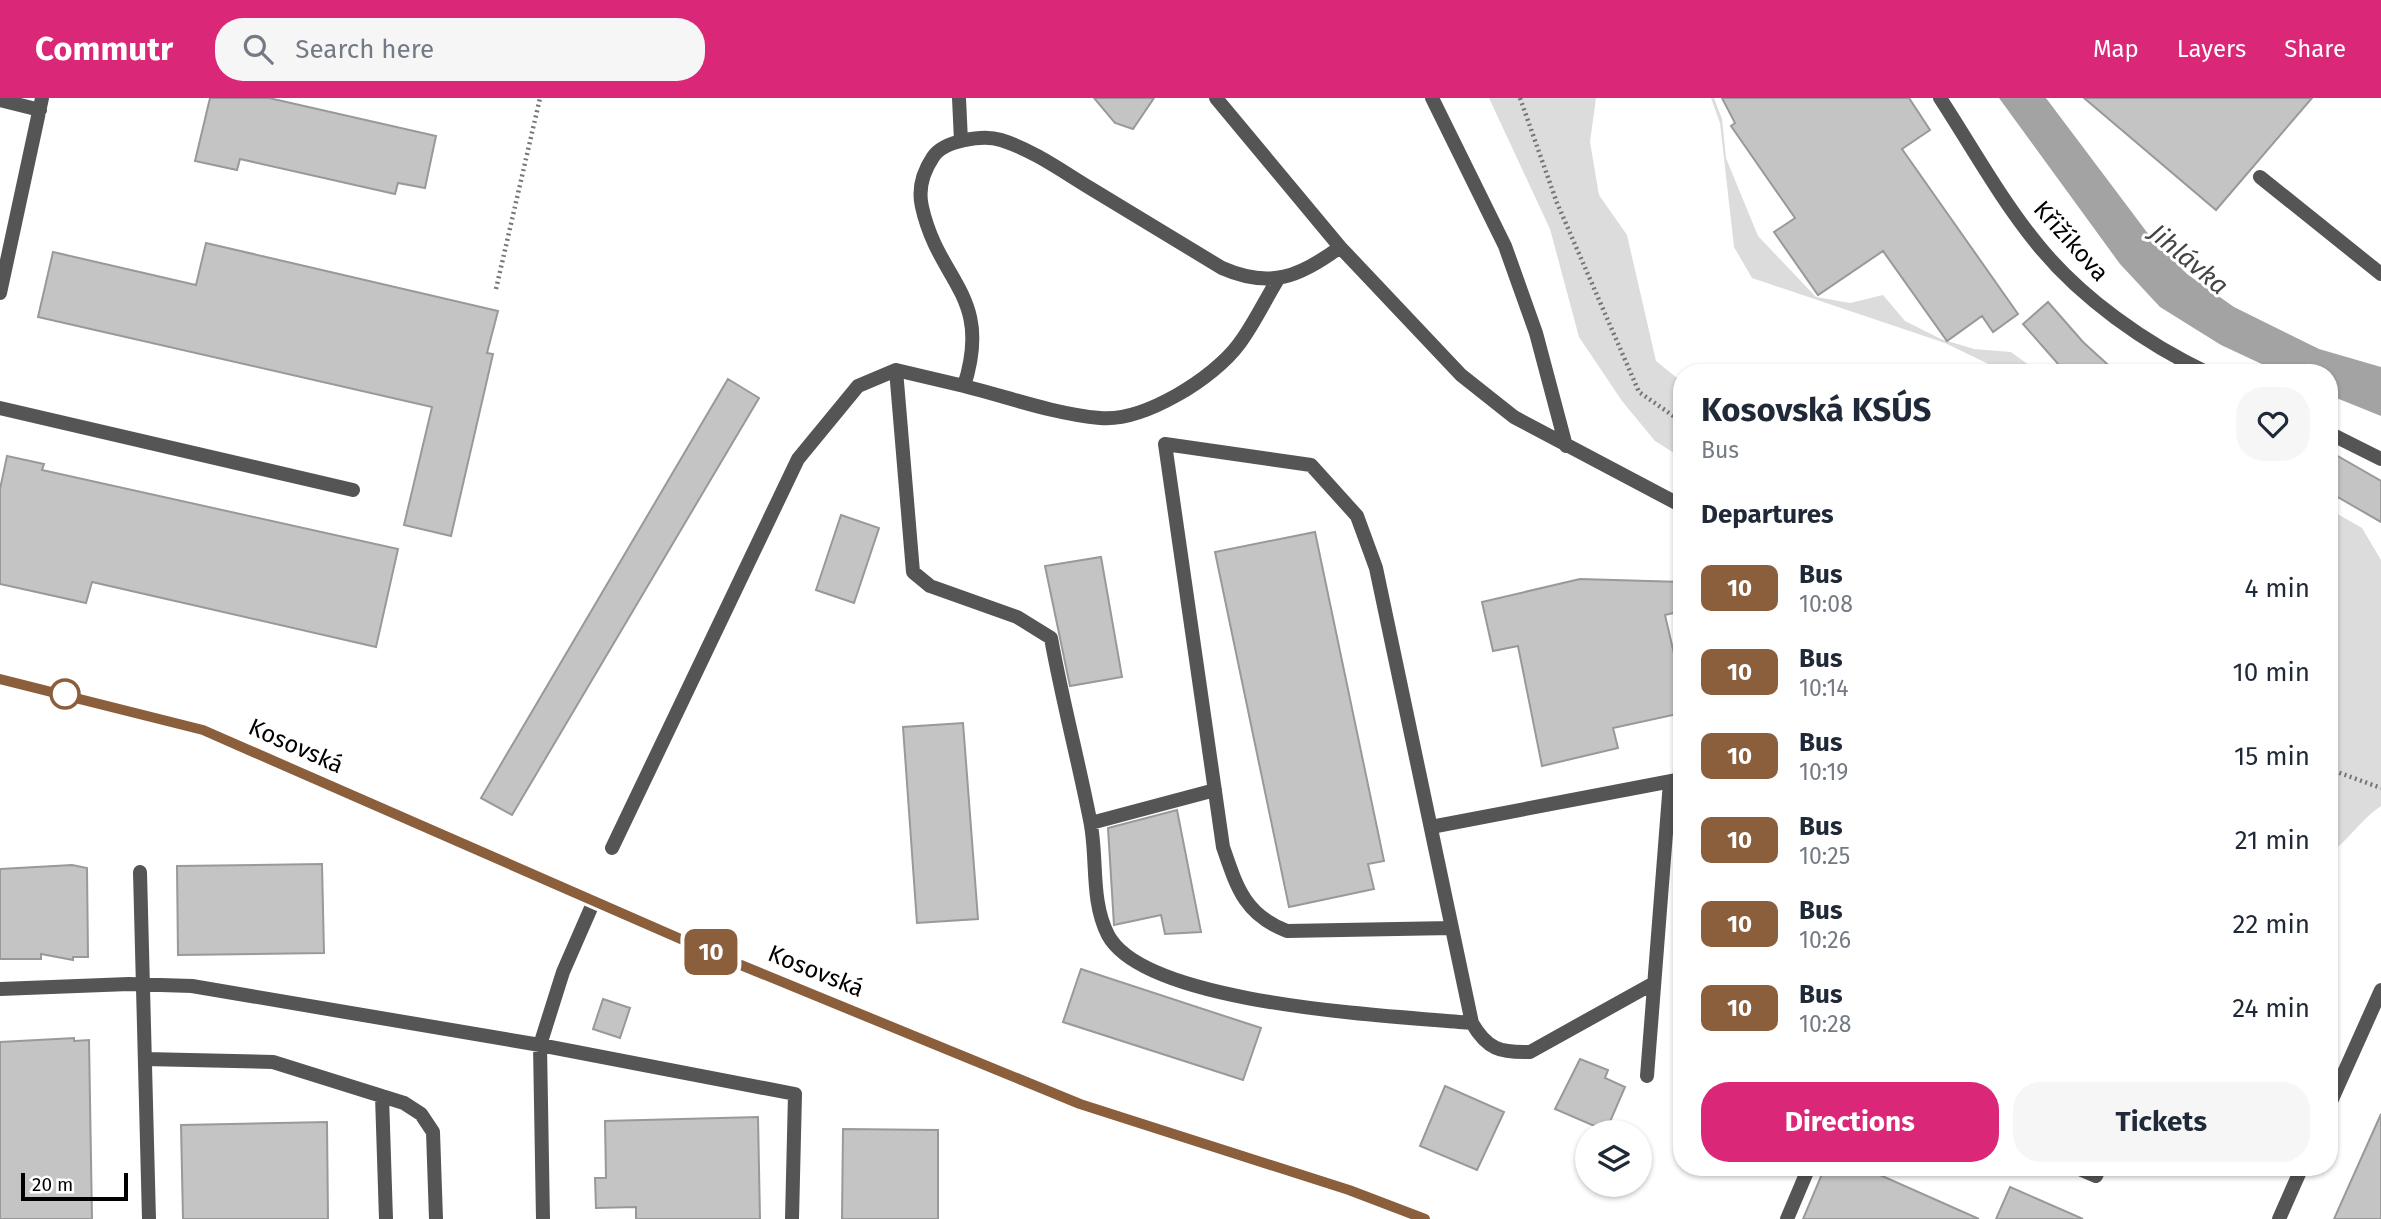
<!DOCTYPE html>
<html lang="en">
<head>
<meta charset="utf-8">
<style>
	:root { --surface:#fff; --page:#f6f6f7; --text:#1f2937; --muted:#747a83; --accent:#db2777 }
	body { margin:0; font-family:"Fira Sans",sans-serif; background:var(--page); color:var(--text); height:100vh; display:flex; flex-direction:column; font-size:26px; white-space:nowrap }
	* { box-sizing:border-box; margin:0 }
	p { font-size:23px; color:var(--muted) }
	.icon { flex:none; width:38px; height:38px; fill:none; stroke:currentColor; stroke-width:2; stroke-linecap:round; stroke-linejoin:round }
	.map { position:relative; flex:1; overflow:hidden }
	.drawer { position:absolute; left:1673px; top:266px; width:665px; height:812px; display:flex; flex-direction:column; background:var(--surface); border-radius:28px; box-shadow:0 2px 5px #0004 }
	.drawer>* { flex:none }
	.badge { padding:0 14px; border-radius:10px; font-size:24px; line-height:46px }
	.tools { position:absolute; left:1575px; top:1022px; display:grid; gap:14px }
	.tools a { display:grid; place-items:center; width:77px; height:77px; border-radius:50%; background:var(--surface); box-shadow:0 2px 5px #0004; font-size:35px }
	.scale { position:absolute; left:21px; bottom:18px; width:107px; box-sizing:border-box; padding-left:7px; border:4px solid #000; border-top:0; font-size:19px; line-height:24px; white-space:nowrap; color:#000; -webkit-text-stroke:5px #fff; paint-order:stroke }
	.map>.badge { position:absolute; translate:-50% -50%; box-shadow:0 0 0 4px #fff }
	h2 { padding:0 28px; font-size:26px; line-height:63px }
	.round { display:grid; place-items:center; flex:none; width:74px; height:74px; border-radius:28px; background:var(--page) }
	.summary { display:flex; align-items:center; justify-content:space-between; height:119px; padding:0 28px }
	h1 { font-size:33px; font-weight:700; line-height:52px }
	.action { display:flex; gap:14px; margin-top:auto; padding:14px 28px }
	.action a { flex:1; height:80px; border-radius:28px; background:var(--accent); color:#fff; font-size:28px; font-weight:700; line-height:80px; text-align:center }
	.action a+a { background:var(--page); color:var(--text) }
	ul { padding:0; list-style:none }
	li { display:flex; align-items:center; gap:21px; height:84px; padding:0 28px }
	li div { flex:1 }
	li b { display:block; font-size:26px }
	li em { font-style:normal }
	li .badge { min-width:77px; font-weight:700; text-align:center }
	header { display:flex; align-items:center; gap:42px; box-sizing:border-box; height:98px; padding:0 35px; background:var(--accent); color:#fff }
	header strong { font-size:33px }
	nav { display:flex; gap:38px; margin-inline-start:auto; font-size:24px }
	.search { width:490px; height:63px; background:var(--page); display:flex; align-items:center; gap:18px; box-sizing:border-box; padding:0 24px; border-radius:28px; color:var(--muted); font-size:26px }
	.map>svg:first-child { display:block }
	.green { fill:#dcdcdc }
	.water { fill:#a3a3a3 }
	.building { fill:#c4c4c4; stroke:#999; stroke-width:2 }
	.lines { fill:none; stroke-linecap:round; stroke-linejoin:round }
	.path { stroke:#777; stroke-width:4.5; stroke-dasharray:2 3.5; stroke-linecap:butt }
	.service { stroke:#555; stroke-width:14 }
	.minor { stroke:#555; stroke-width:14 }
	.line-casing { stroke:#fff; stroke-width:16 }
	.line { stroke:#8b5e3c; stroke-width:10 }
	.stop-dot { fill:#fff; stroke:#8b5e3c; stroke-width:3.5 }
	.labels { text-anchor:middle; stroke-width:6; stroke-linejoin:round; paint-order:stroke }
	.street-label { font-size:24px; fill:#000; stroke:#fff }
	.water-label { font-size:26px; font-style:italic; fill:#444; stroke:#fff }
</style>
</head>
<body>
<header>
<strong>Commutr</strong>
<div class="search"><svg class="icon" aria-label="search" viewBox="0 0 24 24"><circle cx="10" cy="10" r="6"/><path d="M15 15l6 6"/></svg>Search here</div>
<nav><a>Map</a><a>Layers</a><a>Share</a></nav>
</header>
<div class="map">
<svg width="2381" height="1121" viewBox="0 0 2381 1121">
	<rect width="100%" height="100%" fill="#fff"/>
	<path class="green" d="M1489 0H1596L1590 44 1599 97 1627 137 1656 263 1682 284V360L1655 343 1622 303 1579 239 1550 131Z
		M1711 0H1714L1722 21 1726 60 1758 138 1816 199 1850 205 1883 197 1905 223 1941 241 1974 251 2011 254 2040 275H2007L1945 245 1752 180 1734 149 1720 25Z
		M2329 411 2362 430 2381 462V708C2361 721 2349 742 2329 756Z"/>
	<path class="water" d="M1999 0H2046L2149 137 2187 176 2234 209 2319 251 2381 269V318L2329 297V275H2281L2221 247 2160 209 2120 166Z"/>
	<path class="building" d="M210 0H269L436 38 425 90 398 85 395 96 240 61 237 72 195 63Z
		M1094 0H1154L1133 31 1115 25Z
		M1722 0H1909L1930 32 1902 51 2018 216 1993 234 1982 218 1947 243 1883 153 1818 197 1774 134 1795 120 1731 28 1735 25Z
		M2084 0H2312L2216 112Z
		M206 145 498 213 487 255 493 256 451 438 404 427 432 309 38 219 53 154 196 187Z
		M2048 204 2083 244 2117 275H2066L2023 226Z
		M728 281 759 300 512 717 481 700Z
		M2329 353 2381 383V424L2329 394Z
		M7 358 44 366 42 372 398 451 376 549 92 484 86 505 0 486V391Z
		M841 417 879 430 854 505 816 492Z
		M1315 434 1384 763 1368 766 1374 791 1289 809 1215 454Z
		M1101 459 1122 579 1070 588 1045 468Z
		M1580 481 1682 484V513L1665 517 1682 590V615L1613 630 1618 650 1542 668 1518 548 1493 553 1482 504Z
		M963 625 978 821 917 825 903 629Z
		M1177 712 1201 834 1165 836 1161 817 1114 827 1108 730Z
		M322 766 324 855 178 857 177 768Z
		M72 767 87 770 88 859H73V862L41 856V861H0V771Z
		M1081 871 1261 930 1243 982 1063 924Z
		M603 901 630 910 620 940 593 931Z
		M74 940V943L89 942 92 1121H0V944Z
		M1580 961 1608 972 1605 980 1625 989 1606 1033 1555 1011Z
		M1445 988 1504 1014 1477 1072 1420 1048Z
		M2381 1016V1121H2334Z
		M758 1019 760 1121H636V1109L596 1110 595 1080H606L605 1023Z
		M327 1024 328 1121H183L181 1027Z
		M843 1031 938 1032V1121H842Z
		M1825 1069H1862L1979 1121H1803Z
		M2010 1089 2083 1121H1996Z"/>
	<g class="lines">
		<path class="path" d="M1520 0 1557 105 1639 294 1682 324
			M496 191 540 0
			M2329 671 2381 690"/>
		<path class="service" d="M959 0 961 43
			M1216 0 1340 149 1461 277 1514 319 1682 408
			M1432 0 1505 148 1536 235 1566 348
			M1940 0C1972 49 2001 102 2038 147 2081 200 2146 246 2208 275
			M0 2 40 12
			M2260 79 2381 176
			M1340 149C1300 179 1270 191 1222 170 1178 143 1134 117 1090 90 1062 73 1033 52 1001 42 983 36 943 43 933 59 923 74 918 92 922 109 939 185 993 197 964 288L896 272 913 474 930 488 1017 519 1051 540C1062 601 1078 661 1090 722 1098 759 1090 802 1108 837 1146 908 1397 918 1472 925
			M0 195 42 0
			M964 288C1008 299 1054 316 1100 320 1144 324 1214 280 1239 246 1254 226 1265 202 1278 181
			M0 310 353 392
			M2329 335 2381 361
			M1091 725 1215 692
			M1431 729 1682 681
			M612 750 798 361 858 288 896 272
			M140 774 149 1121
			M1452 830 1287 833C1245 817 1237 790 1223 749L1165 346 1311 367 1357 418 1376 470 1472 925C1487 951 1500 955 1530 954L1654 885
			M0 891 129 886 192 888 540 947 795 996 792 1121
			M145 961 273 964 404 1005 421 1016 433 1034 436 1121
			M1647 978 1670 684
			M382 998 386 1121
			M2075 1069 2096 1078 2100 1069
			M543 1121 540 947 563 874 594 803
			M1787 1121 1809 1069"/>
		<path class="minor" d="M0 581 203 632 731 863 1080 1006 1349 1092 1425 1121
			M2329 1008 2381 892
			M2279 1121 2302 1069"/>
	</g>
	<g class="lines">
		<g class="line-casing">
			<path id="line" d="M0 581 203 632 731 863 1080 1006 1349 1092 1425 1121"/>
		</g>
		<use href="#line" class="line"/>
	</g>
	<circle class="stop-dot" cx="65" cy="596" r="14"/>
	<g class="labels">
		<g class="street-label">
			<text transform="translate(2071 143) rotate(48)" y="8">Křižíkova</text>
			<text transform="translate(296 648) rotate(24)" y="8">Kosovská</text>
			<text transform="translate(816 873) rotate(22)" y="8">Kosovská</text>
		</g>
		<g class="water-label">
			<text transform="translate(2189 161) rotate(40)" y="9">Jihlávka</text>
		</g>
	</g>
</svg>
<div class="tools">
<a><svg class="icon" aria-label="layers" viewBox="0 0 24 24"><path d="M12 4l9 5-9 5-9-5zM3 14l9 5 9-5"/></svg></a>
</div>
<div class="scale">20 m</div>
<b class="badge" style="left:711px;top:854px;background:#8b5e3c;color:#fff">10</b>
<section class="drawer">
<div class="summary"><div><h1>Kosovská KSÚS</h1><p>Bus</p></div><a class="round"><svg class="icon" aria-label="heart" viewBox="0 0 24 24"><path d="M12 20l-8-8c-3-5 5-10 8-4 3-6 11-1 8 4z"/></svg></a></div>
<h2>Departures</h2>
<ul>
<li><span class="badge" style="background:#8b5e3c;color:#fff">10</span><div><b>Bus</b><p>10:08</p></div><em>4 min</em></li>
<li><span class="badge" style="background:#8b5e3c;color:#fff">10</span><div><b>Bus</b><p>10:14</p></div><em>10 min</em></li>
<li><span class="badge" style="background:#8b5e3c;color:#fff">10</span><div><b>Bus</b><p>10:19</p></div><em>15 min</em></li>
<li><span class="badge" style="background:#8b5e3c;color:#fff">10</span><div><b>Bus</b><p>10:25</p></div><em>21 min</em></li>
<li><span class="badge" style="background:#8b5e3c;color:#fff">10</span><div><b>Bus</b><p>10:26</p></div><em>22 min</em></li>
<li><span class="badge" style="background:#8b5e3c;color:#fff">10</span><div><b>Bus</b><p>10:28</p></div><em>24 min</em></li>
</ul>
<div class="action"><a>Directions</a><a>Tickets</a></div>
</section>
</div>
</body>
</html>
